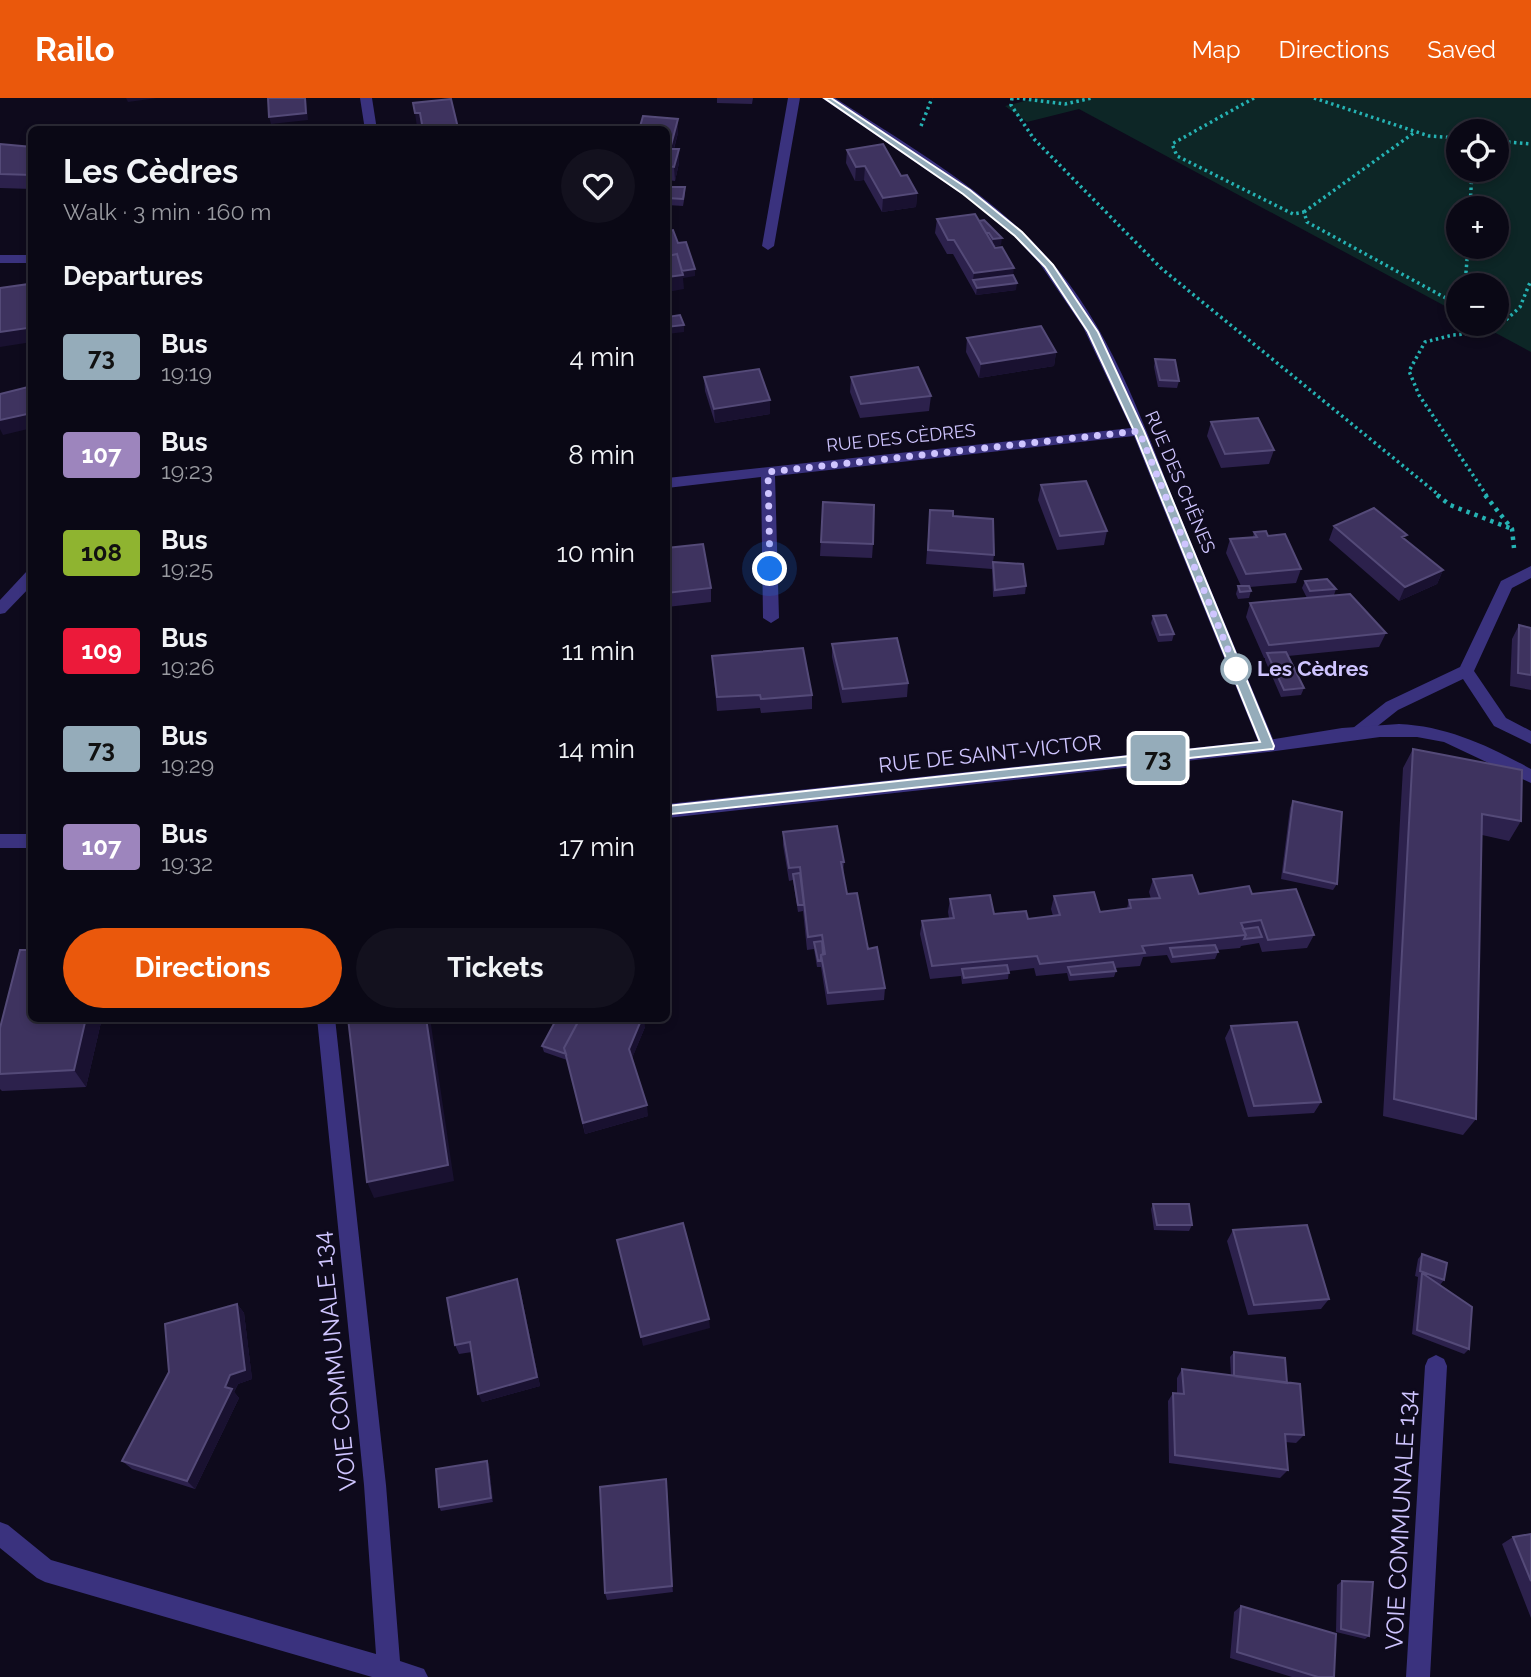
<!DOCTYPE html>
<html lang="en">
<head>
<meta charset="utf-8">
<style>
	:root { --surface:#0a0815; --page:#13111e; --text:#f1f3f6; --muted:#999aa0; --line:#2a2934; --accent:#ea580c }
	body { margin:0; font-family:Raleway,sans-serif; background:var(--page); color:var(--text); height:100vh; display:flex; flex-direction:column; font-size:26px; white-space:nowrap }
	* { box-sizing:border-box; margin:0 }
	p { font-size:23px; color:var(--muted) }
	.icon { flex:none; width:38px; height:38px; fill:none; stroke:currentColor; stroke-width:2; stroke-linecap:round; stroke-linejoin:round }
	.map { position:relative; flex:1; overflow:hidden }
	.side { position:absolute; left:28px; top:28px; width:642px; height:896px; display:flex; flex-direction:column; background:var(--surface); border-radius:10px; box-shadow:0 4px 10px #0003,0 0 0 2px var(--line) }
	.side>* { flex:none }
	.badge { padding:0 14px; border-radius:5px; font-size:24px; line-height:46px }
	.fabs { position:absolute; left:1446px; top:21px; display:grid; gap:14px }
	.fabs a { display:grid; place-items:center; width:63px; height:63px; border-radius:50%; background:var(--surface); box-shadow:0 4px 10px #0003,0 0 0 2px var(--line); font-size:35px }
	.you { position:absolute; width:35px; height:35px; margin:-18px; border:5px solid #fff; border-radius:50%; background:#1a73e8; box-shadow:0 0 0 10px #1a73e833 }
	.map>.badge { position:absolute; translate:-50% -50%; box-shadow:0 0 0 4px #fff }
	h2 { padding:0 35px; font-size:26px; line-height:63px }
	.round { display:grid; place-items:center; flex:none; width:74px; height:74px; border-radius:37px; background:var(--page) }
	.overview { display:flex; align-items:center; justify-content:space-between; height:119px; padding:0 35px }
	h1 { font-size:33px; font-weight:700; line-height:52px }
	.action { display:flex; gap:14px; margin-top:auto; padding:14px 35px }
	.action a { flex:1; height:80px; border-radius:42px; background:var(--accent); color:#fff; font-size:28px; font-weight:700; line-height:80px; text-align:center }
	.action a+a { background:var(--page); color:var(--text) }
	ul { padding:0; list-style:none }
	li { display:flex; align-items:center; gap:21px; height:98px; padding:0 35px }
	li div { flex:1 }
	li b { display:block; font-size:26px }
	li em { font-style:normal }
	li .badge { min-width:77px; font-weight:700; text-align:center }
	header { display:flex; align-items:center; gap:42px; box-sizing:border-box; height:98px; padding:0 35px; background:var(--accent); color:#fff }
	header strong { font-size:33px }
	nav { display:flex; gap:38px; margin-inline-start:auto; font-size:24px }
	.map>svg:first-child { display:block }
	.green { fill:#0d2626; fill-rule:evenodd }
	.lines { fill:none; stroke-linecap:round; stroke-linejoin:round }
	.path-far1 { stroke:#25b2b3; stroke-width:3.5; stroke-dasharray:2.5 3.5; stroke-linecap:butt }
	.path { stroke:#25b2b3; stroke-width:4.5; stroke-dasharray:3.5 5; stroke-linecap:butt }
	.minor { fill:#3a327e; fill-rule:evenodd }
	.tertiary { fill:#3a327e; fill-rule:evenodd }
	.wall { fill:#2c214c }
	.shaded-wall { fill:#191130 }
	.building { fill:#3e335f; stroke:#544a78; stroke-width:2 }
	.line { fill:#95acba; stroke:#fff; stroke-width:2 }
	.walk { stroke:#cfc5ff; stroke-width:7; stroke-dasharray:0 12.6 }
	.stop-dot { fill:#fff; stroke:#95acba; stroke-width:3.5 }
	.labels { text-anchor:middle; stroke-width:5; stroke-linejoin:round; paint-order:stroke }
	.far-street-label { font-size:18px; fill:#cfc5ff; stroke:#0e0a1c }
	.stop-label { font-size:21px; font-weight:bold; fill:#cfc5ff; stroke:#0e0a1c; text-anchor:start }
	.street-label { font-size:21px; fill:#cfc5ff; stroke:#0e0a1c }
	.near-street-label { font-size:24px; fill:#cfc5ff; stroke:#0e0a1c }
</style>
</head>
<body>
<header>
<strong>Railo</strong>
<nav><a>Map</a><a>Directions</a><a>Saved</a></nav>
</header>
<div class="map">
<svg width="1531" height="1579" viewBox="0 0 1531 1579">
	<rect width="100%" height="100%" fill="#0e0a1c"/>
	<path class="green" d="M1036 0H1531V254L1479 226H1496V187H1458V215L1079 11 1027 24 1005 8ZM1458 33H1496V72H1458ZM1458 110H1496V149H1458Z"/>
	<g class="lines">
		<path class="path-far1" d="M1012 0 1011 7 1034 41 1162 171 1440 398
			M1017 0 1065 6 1092 0
			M1254 0 1172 46 1177 58 1293 116 1304 114 1307 124 1453 204 1458 201
			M1314 0 1429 38 1458 40
			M921 28 932 0
			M1496 43 1531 46
			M1470 110 1472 72
			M1304 114 1415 34
			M1465 187 1468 149
			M1493 234 1520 209 1531 182
			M1487 398 1419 297 1409 273 1425 244 1453 237 1493 234 1487 226"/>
		<path class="path" d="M1437 397 1450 407 1512 431
			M1485 397 1512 431 1514 450"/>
		<path class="minor" d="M360 0H372L377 32H365Z
			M788 0H800L774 148 768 152 762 148Z
			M822 0H835C909 48 988 93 1047 159 1109 227 1141 319 1174 403 1208 485 1242 567 1276 648L1274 652 1268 654 1260 648 1134 338 775 378 779 520 771 525 763 520 761 379 667 390V380L1131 330 1083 229 1040 166 1014 138 969 101Z
			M0 157H32V165H0Z
			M1531 468V480L1512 490 1474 573 1506 620 1531 633V646L1494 628 1463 581 1398 612 1365 638H1353L1351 634 1353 630 1386 604 1460 569 1501 483Z
			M32 472V487L5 515 0 516V502L27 473Z
			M317 920H335L386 1387 400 1563 424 1571 428 1579H372L45 1484 37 1480 0 1450V1424L8 1427 51 1462 376 1556 364 1387Z
			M1436 1257 1444 1261 1447 1268 1430 1579H1406L1425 1268 1428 1261Z"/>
		<path class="tertiary" d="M1399 626C1447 628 1489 648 1531 671V685L1444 644 1417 639H1380L1268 654 667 720V706L1268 642 1342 630Z
			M0 736H32V750H0Z"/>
	</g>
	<path class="wall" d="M717 0H753L752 6 717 5Z
		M678 21V35L674 51 679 65 675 83 667 82V32Z
		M0 46 32 49V91L0 90Z
		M847 52 917 95 916 109 882 114 864 82 855 83 846 65Z
		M667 89H685V97L683 108 667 107Z
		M937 121 979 123 1001 147 994 148 1013 177 1016 192 976 197 953 156H947L935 135Z
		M967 240 1056 254 1054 268 979 280 966 254Z
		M1155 261 1179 283 1177 290 1158 289 1154 269Z
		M704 279 770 302V316L715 325 705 293Z
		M851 279 931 298 929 313 860 320 850 294Z
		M1211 324 1274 352 1269 366 1221 370 1207 338Z
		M1041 387 1107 433 1104 447 1057 452 1038 402Z
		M823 404 873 446 872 460 820 458Z
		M930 412 953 418 994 457 993 464 1026 488 1025 496 993 499 992 471 926 466Z
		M1334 428 1405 441 1443 472 1437 486 1399 503 1329 442Z
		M1254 434 1268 438 1301 471 1296 485 1250 489 1251 493 1249 500 1238 501 1236 496 1238 488H1241L1226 455 1230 441 1253 439Z
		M667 450 711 490V504L667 509Z
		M1305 483 1336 491 1334 497 1386 535 1379 549 1288 558 1304 590 1301 597 1281 599 1265 562V560H1264L1246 519 1250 505 1307 500 1302 490Z
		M1153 518 1174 536 1172 543 1158 544 1151 525Z
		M1519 527 1531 530V592L1510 588 1512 541Z
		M832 546 908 585 907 599 842 605 832 559Z
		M712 558 812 597V611L761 615 760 610 717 613Z
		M1413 651 1521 723 1509 743 1482 737 1476 1021 1463 1037 1383 1018 1403 670Z
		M1293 703 1337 786 1333 792 1281 781 1290 710Z
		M783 734 844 764 843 776 847 796 868 851 885 890 884 902 827 907 821 869H817L814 851 807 852 803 813 798 814 793 782 789 783 783 747Z
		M1153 781 1199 796H1252L1314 837 1307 850 1262 854 1259 845 1241 848 1240 850 1217 852 1218 854 1215 861 1171 865 1167 857 1143 859 1140 868 1115 870 1116 873 1114 879 1069 883 1067 875 1036 878 1034 870 1009 873 1008 881 962 886 961 878 930 881 920 836 922 823 949 820 948 814 950 801 994 816 1028 821 1053 818 1051 811 1054 798 1100 814 1127 810 1129 802 1151 801 1149 794Z
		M102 920 86 989 2 993 0 991V930Z
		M578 924 645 929 632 960 648 1018 585 1036 567 962 544 954 542 948Z
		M1231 928 1321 1004 1314 1015 1248 1019 1225 940Z
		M1153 1106 1192 1127 1189 1133 1154 1132 1151 1111Z
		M1233 1132 1329 1201 1321 1211 1248 1217 1227 1143Z
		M1422 1156 1444 1182 1440 1187 1469 1251 1464 1256 1412 1236 1418 1179 1415 1178 1418 1161Z
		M517 1181 520 1191 540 1288 482 1304 472 1254 459 1256 455 1247Z
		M237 1206 244 1215 252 1281 238 1286 234 1294 239 1300 195 1391 132 1371 122 1363Z
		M1234 1254 1287 1285 1304 1337 1296 1345 1285 1344 1288 1372 1280 1380 1169 1365 1168 1303 1173 1295H1177V1280L1182 1271 1231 1278 1230 1259Z
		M487 1363 489 1367 493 1404 441 1413 439 1409Z
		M666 1381 667 1389 673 1494 607 1502 605 1495Z
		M1531 1436V1520L1502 1446 1513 1439Z
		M1342 1483 1369 1538 1365 1541 1336 1534 1337 1487Z
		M1241 1508 1334 1579H1292L1230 1560 1234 1514Z"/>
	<path class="shaded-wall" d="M126 0H157L128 4Z
		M305 0H306L308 22 271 26 269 19Z
		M415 15H420L422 29H417Z
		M678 21V35L670 64V51Z
		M679 51V65L675 83 674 69Z
		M865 68 864 82 855 83 856 69Z
		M917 95 916 109 882 114 883 100Z
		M1002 140 1001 147 992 148 993 141Z
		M1014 170 1012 184 973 182 972 189 974 175Z
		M695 171V178L683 180 684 191 667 194V179L680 173Z
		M1017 185 1016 192 976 197 977 190Z
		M29 186 32 191V244L0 249V234Z
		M684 227V234L667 236V229Z
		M1056 254 1054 268 979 280 981 266Z
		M770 302V316L715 325 714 311Z
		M32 315V330L3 337 0 331V322Z
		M1443 472 1437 486 1399 503 1405 489Z
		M86 920H102L86 989 74 972Z
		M426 920H430L454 1083 374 1100 367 1084Z
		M642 920H644L645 929 631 963 629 951Z
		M647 1007 648 1018 585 1036 583 1025Z
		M517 1181 520 1191 540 1288 482 1304 478 1296Z
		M237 1206 244 1215 252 1281 238 1286 234 1294 239 1300 195 1391 187 1383 225 1289Z
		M709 1221 710 1230 643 1248 641 1239Z
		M487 1363 489 1367 493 1404 491 1400Z
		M666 1381 667 1389 673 1494 672 1488Z"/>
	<path class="building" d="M268 0H305L306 15 269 19Z
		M451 1 458 30 441 32H423L420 15H415L413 5Z
		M643 18 678 21 670 51H679L674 69 667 68V32H639Z
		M0 46 32 49V77L0 76Z
		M883 46 901 78 907 77 917 95 883 100 865 68 856 69 847 52Z
		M667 89H685L683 101 667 100Z
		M975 116 995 150 1002 149 1014 170 974 175 954 142H948L937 121Z
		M984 122 1002 140 993 141 989 135H986L979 123Z
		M673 132 678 145 686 144 695 171 682 173 677 156 668 158 667 153V133Z
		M667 153 668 158 677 156 683 177 667 179Z
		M1013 177 1017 185 977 190 973 182Z
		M29 186 28 230 0 234V190Z
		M680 217 684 227 667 229V219Z
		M1041 228 1056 254 981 266 967 240Z
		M1155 261 1175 262 1179 283 1160 282Z
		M918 269 931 298 861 306 851 279Z
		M759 271 770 302 714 311 704 279Z
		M32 288V315L0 322V296Z
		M1258 320 1274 352 1225 356 1211 324Z
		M1086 383 1107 433 1060 438 1041 387Z
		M823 404 874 407 873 446 821 444Z
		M1374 410 1407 437 1402 439 1443 472 1405 489 1334 428Z
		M930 412 953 413V418L993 421 994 457 928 452Z
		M1266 433 1268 438 1285 436 1301 471 1246 476 1230 441 1257 439 1254 434Z
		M703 446 711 490 667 495V450Z
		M993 464 1023 466 1026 488 995 492Z
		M1327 481 1336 491 1310 493 1305 483Z
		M1238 488H1249L1251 493 1240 494Z
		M1350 496 1386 535 1269 547 1250 505Z
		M1166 517 1174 536 1160 537 1153 518Z
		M1519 527 1531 530V577L1518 575Z
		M897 540 908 585 843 591 832 546Z
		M803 550 812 597 761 601 760 597 717 599 712 558Z
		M1286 554 1304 590 1284 592 1267 555Z
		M1413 651 1522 672 1521 723 1482 716 1476 1021 1394 1001Z
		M1293 703 1342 714 1337 786 1284 774Z
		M837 728 844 764H841L847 796 857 795 868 851 877 849 885 890 828 895 821 857 825 856 822 837 808 839 800 769 789 770 783 734Z
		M800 775 804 807H798L793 776Z
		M1192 777 1199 796 1249 788 1252 796 1296 791 1314 837 1268 842 1261 822 1241 825 1246 837 1142 848 1145 855 1040 866 1037 858 932 868 922 823 954 820 950 801 990 797 994 816 1026 813 1028 821 1060 817 1054 798 1094 794 1100 814 1131 810 1129 802 1160 800 1153 781Z
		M1258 829 1262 839 1244 841 1246 837 1243 831Z
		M822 843 823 856 821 857V862L818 863 814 844Z
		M1215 847 1218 854 1173 859 1170 850Z
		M20 852H32V920H86L74 972 0 976V930Z
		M1113 864 1116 873 1071 877 1068 869Z
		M1007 867 1009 875 964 880 962 871Z
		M348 920H426L448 1067 367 1084Z
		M557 920H565L578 924 564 950 566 956 542 948Z
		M580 920H642L629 951 647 1007 583 1025 564 950Z
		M1297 924 1321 1004 1254 1008 1231 928Z
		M1153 1106H1189L1192 1127H1157Z
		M683 1125 709 1221 641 1239 617 1142Z
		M1307 1127 1329 1201 1254 1207 1233 1132Z
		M1422 1156 1447 1165 1444 1182 1420 1173Z
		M1422 1175 1472 1209 1469 1251 1417 1232Z
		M517 1181 537 1279 478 1296 470 1244 455 1247 447 1200Z
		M237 1206 245 1272 230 1277 225 1289 232 1291 187 1383 122 1363 169 1274 165 1226Z
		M1234 1254 1285 1260 1287 1285 1234 1278Z
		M1182 1271 1300 1286 1304 1337 1285 1336 1288 1372 1175 1357 1173 1295 1184 1296Z
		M487 1363 491 1400 439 1409 436 1371Z
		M666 1381 672 1488 605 1495 600 1389Z
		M1531 1436V1483L1513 1439Z
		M1342 1483 1373 1484 1369 1538 1341 1531Z
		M1241 1508 1336 1536 1334 1579H1318L1237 1554Z"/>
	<path class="line" d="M824 0H831L970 92 1022 134 1053 167 1098 234 1144 333 1274 648 1273 651 662 717V710L667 708 1260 644 1134 333 1088 234 1045 169 1015 138 963 96Z"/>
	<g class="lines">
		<path class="walk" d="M770 471 768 374 1139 333 1238 576 1236 571"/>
	</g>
	<circle class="stop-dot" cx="1236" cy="571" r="14"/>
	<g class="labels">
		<g class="far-street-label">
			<text transform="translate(901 340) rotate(-6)" y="6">RUE DES CÈDRES</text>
			<text transform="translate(1180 384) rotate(67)" y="6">RUE DES CHÊNES</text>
		</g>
		<g class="stop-label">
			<text x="1257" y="578">Les Cèdres</text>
		</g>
		<g class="street-label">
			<text transform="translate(990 656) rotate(-6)" y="7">RUE DE SAINT-VICTOR</text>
		</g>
		<g class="near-street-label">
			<text transform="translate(335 1263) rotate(-96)" y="8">VOIE COMMUNALE 134</text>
			<text transform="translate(1401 1422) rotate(-87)" y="8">VOIE COMMUNALE 134</text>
		</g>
	</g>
</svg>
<div class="fabs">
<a><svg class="icon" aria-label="locate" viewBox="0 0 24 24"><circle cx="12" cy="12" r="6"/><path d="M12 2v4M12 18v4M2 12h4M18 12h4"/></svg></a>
<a>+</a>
<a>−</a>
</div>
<div class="you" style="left:770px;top:471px"></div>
<b class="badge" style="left:1158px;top:660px;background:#95acba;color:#111">73</b>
<section class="side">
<div class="overview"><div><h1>Les Cèdres</h1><p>Walk · 3 min · 160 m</p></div><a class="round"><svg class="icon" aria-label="heart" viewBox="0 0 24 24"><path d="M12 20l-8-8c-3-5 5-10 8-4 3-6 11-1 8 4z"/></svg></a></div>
<h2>Departures</h2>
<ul>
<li><span class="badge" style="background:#95acba;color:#111">73</span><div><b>Bus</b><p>19:19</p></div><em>4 min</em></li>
<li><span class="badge" style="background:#9d85bd;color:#fff">107</span><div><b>Bus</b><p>19:23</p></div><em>8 min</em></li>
<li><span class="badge" style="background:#8fb430;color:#111">108</span><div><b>Bus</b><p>19:25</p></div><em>10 min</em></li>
<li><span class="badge" style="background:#ec1a3a;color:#fff">109</span><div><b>Bus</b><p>19:26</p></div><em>11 min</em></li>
<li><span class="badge" style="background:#95acba;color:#111">73</span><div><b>Bus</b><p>19:29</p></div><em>14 min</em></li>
<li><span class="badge" style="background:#9d85bd;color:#fff">107</span><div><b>Bus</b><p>19:32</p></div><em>17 min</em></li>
</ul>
<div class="action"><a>Directions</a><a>Tickets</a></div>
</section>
</div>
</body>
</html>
